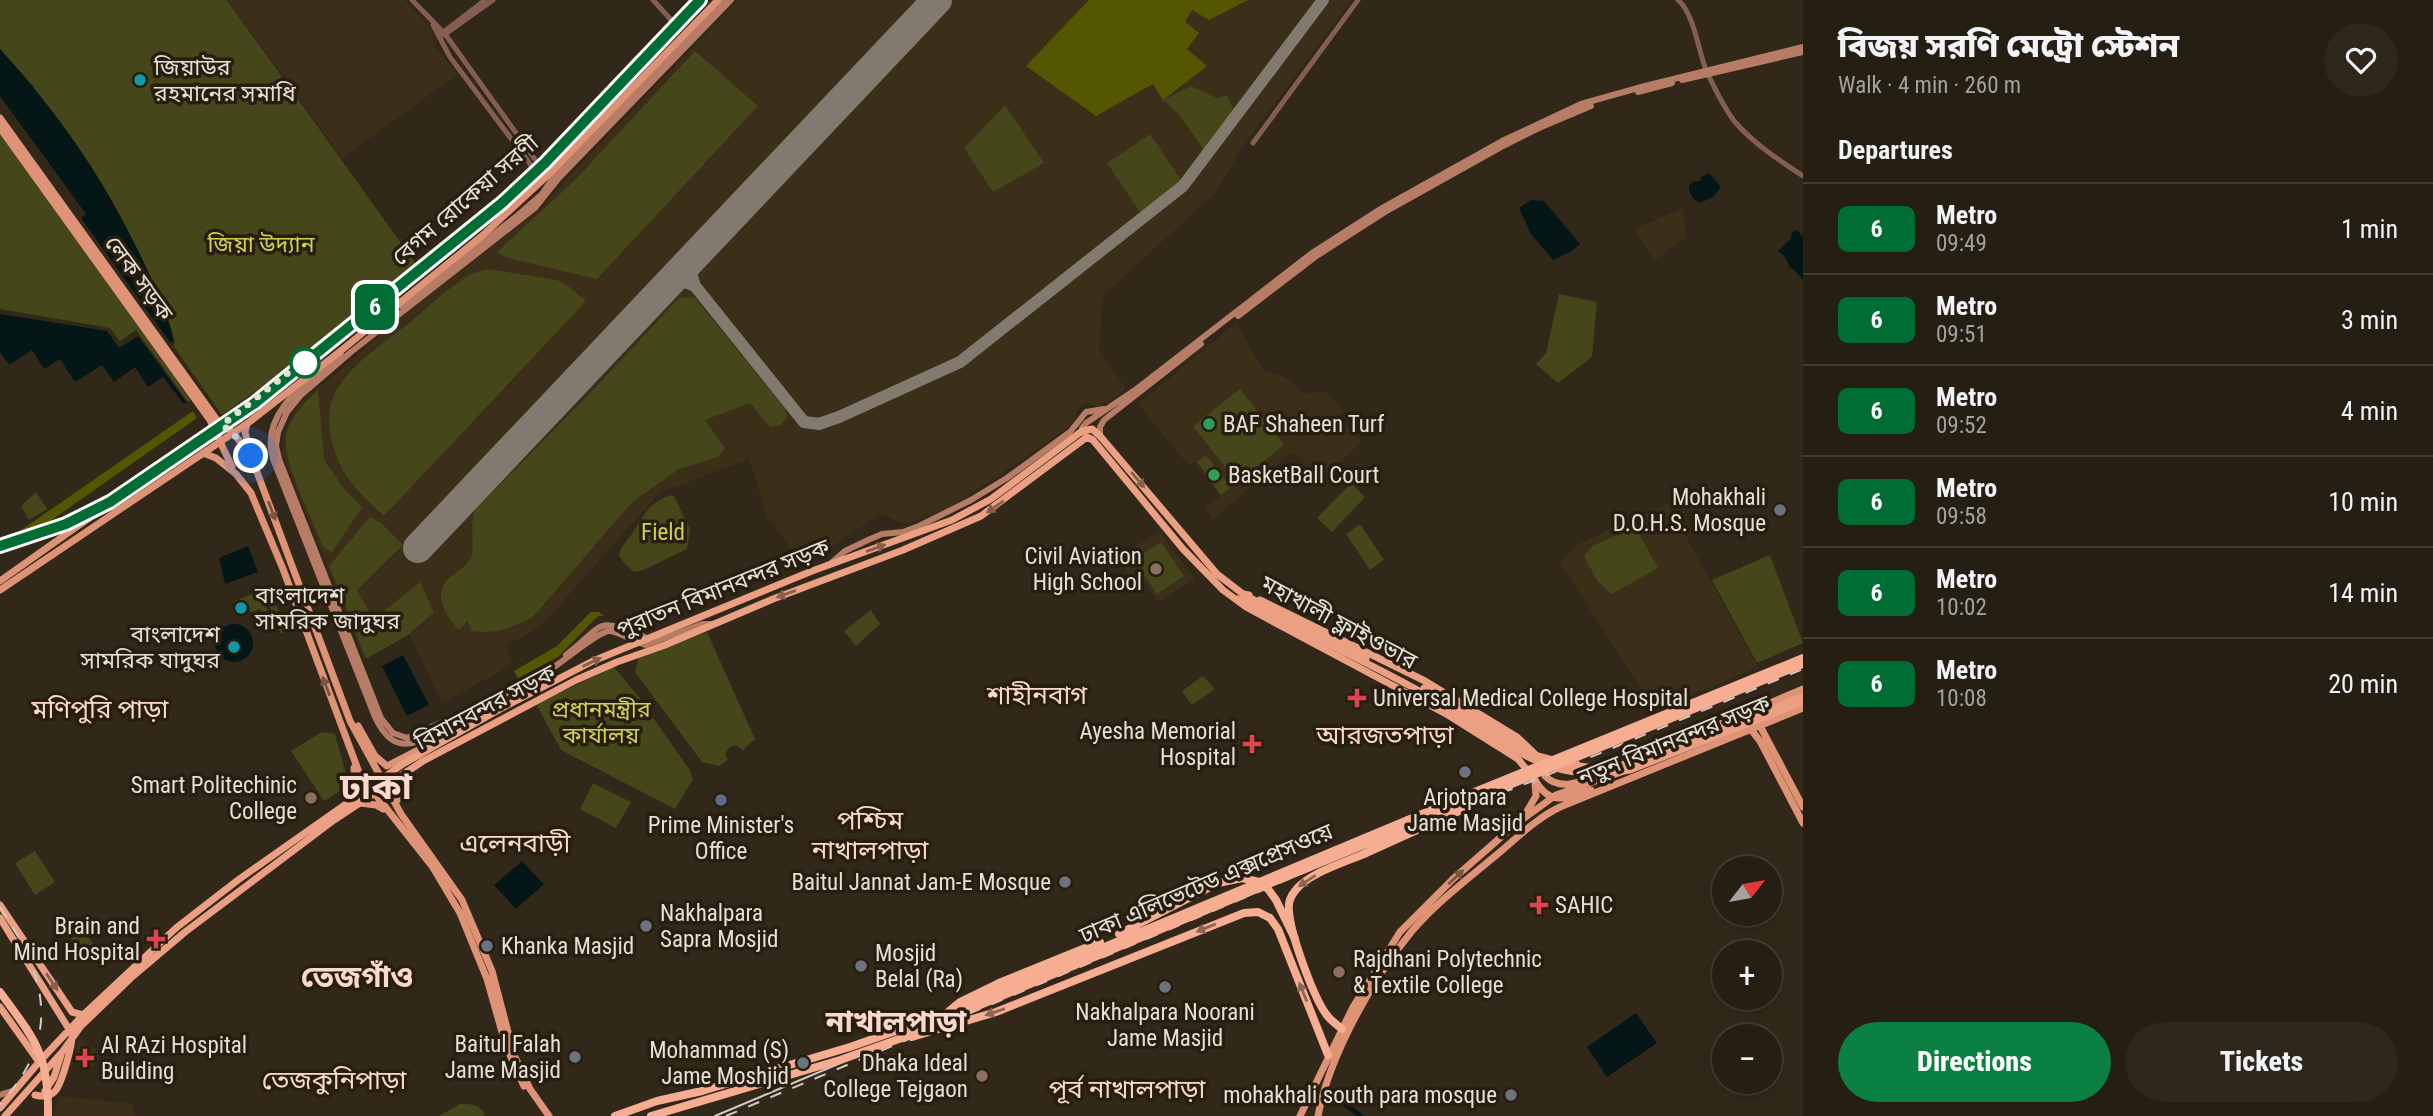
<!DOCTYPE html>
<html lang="en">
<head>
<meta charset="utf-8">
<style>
	:root { --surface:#251e13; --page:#2d271c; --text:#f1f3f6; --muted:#a3a2a0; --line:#423c33; --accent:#0b8043 }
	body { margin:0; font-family:"Roboto Condensed","Noto Sans Bengali",sans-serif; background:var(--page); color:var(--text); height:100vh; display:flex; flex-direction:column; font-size:26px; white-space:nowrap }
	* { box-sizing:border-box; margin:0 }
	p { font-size:23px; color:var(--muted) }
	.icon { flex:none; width:38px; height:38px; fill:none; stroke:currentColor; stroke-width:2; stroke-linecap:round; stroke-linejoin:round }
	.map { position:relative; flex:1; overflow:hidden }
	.side { display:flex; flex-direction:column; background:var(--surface); width:630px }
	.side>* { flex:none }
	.badge { padding:0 14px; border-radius:10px; font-size:24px; line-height:46px }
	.needle { width:46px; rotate:59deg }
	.fabs { position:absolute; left:1712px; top:856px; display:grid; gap:14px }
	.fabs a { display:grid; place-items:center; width:70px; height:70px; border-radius:50%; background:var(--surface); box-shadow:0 4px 10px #0003,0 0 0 2px var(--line); font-size:35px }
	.you { position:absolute; width:35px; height:35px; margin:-18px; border:5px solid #fff; border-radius:50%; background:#1a73e8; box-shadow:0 0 0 10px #1a73e833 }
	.map>.badge { position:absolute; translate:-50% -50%; box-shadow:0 0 0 4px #fff }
	h2 { padding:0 35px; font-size:26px; line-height:63px }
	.round { display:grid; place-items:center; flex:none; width:74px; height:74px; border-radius:37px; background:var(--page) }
	.head { display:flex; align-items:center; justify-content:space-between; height:119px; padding:0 35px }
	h1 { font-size:33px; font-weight:800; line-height:52px }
	.cta { display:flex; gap:14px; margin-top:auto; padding:14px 35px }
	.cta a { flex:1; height:80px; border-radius:42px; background:var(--accent); color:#fff; font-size:28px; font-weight:800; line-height:80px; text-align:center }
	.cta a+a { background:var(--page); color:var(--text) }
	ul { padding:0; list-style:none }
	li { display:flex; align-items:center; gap:21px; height:91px; padding:0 35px; border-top:2px solid var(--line) }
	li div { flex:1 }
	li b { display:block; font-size:26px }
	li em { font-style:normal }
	li .badge { min-width:77px; font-weight:700; text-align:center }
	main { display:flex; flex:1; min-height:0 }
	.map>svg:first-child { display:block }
	.built { fill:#3c2f1a }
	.green { fill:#454619 }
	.forest { fill:#545602 }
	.water { fill:#051617 }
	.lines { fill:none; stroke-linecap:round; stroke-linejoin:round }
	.canal { stroke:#051617; stroke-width:4.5 }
	.taxiway { stroke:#827a6e; stroke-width:12 }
	.runway { stroke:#827a6e; stroke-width:30 }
	.tertiary { stroke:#845f51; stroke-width:5 }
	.secondary { stroke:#b77c66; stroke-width:6 }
	.primary { stroke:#df9376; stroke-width:7 }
	.trunk { stroke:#eba084; stroke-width:7 }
	.motorway { stroke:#f7ad92; stroke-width:8 }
	.tram { stroke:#d3ccc2; stroke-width:2 }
	.rail { stroke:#d3ccc2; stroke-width:2; stroke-dasharray:12 12; stroke-linecap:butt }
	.trunk-bridge { stroke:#eba084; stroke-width:7 }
	.motorway-bridge { stroke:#f7ad92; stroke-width:8 }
	.oneway { fill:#895f4a }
	.oneway2 { fill:#7a533e }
	.oneway3 { fill:#8f6651 }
	.line-casing { stroke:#fff; stroke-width:16 }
	.line { stroke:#006e34; stroke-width:10 }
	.walk { stroke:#e5dfd5; stroke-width:7; stroke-dasharray:0 12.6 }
	.culture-dot { fill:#0f9aa8; stroke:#271e10; stroke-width:2.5 }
	.stop-dot { fill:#fff; stroke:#006e34; stroke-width:3.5 }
	.leisure-dot { fill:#2e9e5b; stroke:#271e10; stroke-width:2.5 }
	.worship-dot { fill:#6b7280; stroke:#271e10; stroke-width:2.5 }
	.education-dot { fill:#8d6e63; stroke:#271e10; stroke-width:2.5 }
	.health-dot { fill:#e0444e; stroke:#271e10; stroke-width:2.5 }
	.service-dot { fill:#5c6f8a; stroke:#271e10; stroke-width:2.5 }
	.labels { text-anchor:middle; stroke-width:7; stroke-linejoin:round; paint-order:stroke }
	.poi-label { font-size:23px; fill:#e5dfd5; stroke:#271e10; text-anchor:start }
	.street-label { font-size:23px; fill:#e5dfd5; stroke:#271e10 }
	.park-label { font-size:23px; fill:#ced252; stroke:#271e10 }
	.quarter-label { font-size:26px; fill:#fad8cf; stroke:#271e10 }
	.district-label { font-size:30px; font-weight:bold; fill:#fad8cf; stroke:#271e10 }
	.town-label { font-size:37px; font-weight:bold; fill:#fad8cf; stroke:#271e10 }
</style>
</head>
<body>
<main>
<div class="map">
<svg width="1803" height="1116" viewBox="0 0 1803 1116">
	<rect width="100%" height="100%" fill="#312819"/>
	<path class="built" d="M228 0H405L432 31 434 45 457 75 342 158Z
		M738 0H1351L1242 148 1215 193 1103 296 1099 349 1126 389 1098 408 1088 403 1078 408 1074 422 1032 453 949 508 905 524 881 514 803 566 767 516 749 459 659 493 543 624 524 637 505 645 512 665 442 703 408 631 364 659 282 453 284 432 292 414 302 400 335 375 396 320 542 208 567 178Z
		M1683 208 1687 237 1655 260 1634 229Z
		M1236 323 1263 370 1286 378 1304 394 1325 391 1344 411 1339 417 1362 442 1321 480 1298 455 1291 453 1213 519 1205 509 1220 496 1194 462 1189 466 1138 404Z
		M1668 504 1758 667 1655 710 1560 563 1580 543Z
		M1159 531 1195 579 1158 602 1142 579 1136 583 1118 558Z
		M79 1039 101 1052 93 1067 74 1056Z
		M60 1097 132 1103 135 1116H53Z"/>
	<path class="green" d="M0 0H227L418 267 307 354 222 415 174 347V339L33 86 0 49Z
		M695 51 758 106 597 279 508 258 497 252 576 179Z
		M1191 86 1217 98 1227 95 1235 112 1206 153 1178 113 1163 100Z
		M1005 105 1044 163 993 192 964 148Z
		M0 131 191 400 188 402 136 330 120 341 110 328 0 309Z
		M1150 134 1183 183 1140 212 1107 163Z
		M488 269 557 280 567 285 586 301 384 516C371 504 357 491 347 477 332 455 322 415 336 391 353 361 389 340 414 319 434 303 463 272 488 269Z
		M1559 294 1597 302 1592 357 1558 383 1536 364 1546 353Z
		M694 297 785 408 787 418 780 426 770 427 750 403 705 420 725 448 718 457 679 469 631 503 533 617C513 627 494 635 472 631L467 621 459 630C448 618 433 598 446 581 455 571 468 568 472 554 475 539 469 527 475 510L596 387 679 298Z
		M1240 389 1284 445 1237 482 1193 426Z
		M318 390 324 460 345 490 362 507 332 552 324 548C314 524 283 462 286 439 288 418 304 404 318 390Z
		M1206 455 1231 487 1221 495 1197 462Z
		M1351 483 1365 497 1332 532 1317 518Z
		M36 492 47 509 29 520 21 506Z
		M671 495 674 496 690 529 687 549 644 570 634 572 625 564 619 555C621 546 626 542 631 535 646 515 644 505 671 495Z
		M370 517 381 523 403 545 357 590 374 619 420 582 434 612 408 635 366 659 329 566Z
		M1360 524 1384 560 1370 570 1346 534Z
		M1635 527 1658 568 1612 594 1598 582 1584 556 1593 546Z
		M1161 542 1184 576 1157 594 1134 560Z
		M1770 555 1803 643 1757 663 1712 580Z
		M269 588 287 631 281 634 263 590Z
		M260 591 274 628 260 610 258 609 256 613 237 607 235 601Z
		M871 610 880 624 856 646 844 631Z
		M707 632 755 739 743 750C736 743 730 744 725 754L728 760 719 766 702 762 635 672 639 656Z
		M614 667 638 696 689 769 693 779 675 809 561 750 536 704Z
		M1203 676 1215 689 1192 705 1182 691Z
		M322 732 335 734 349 785 324 801 291 751Z
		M593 783 631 802 616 828 580 809Z
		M35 851 55 882 35 895 15 863Z
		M84 930 95 947 82 955 71 939Z
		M460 1104C471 1104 481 1104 485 1116H439Z"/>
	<path class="forest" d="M1089 0H1248L1209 20 1192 10 1185 22 1199 33 1187 49 1207 66 1163 100 1153 84 1096 116 1026 66Z
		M193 411 197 418 6 552 1 544Z
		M591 612H599L604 616H598L558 657 518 679 514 671 557 646Z"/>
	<path class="water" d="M0 49C62 117 107 183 146 267 156 289 170 318 174 342H170L81 218 86 214 0 96Z
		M1709 173 1721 187 1713 197 1700 203C1693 200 1689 194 1689 186L1693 181H1700L1701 177Z
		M1531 200 1544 201 1580 244 1572 251 1553 260 1531 234 1519 208Z
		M1797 230 1803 237V280L1793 269 1790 268 1785 257 1778 251 1791 238 1792 232Z
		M0 314 107 331 119 348 138 336 187 403H183L163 377 148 387 135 367 114 382 102 365 75 382 60 359 44 369 32 350 9 365 0 352Z
		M248 546 258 572 225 584 219 558Z
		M215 643a19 19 0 1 1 38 0a19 19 0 1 1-38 0Z
		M403 655 429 705 407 716 382 666Z
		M522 861 544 884 516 909 494 885Z
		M1636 1013 1657 1043 1607 1077 1587 1047Z"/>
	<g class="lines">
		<path class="canal" d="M1335 1097 1361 1116"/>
		<path class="taxiway" d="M693 257 691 273 695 286
			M669 283 682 281 695 286 804 422 819 424 839 417 960 362 1183 186 1323 0"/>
		<path class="runway" d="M418 548 937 0"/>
		<path class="tertiary" d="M412 0 445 34 547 176
			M653 0 674 23
			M1678 0C1694 13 1698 50 1706 70 1714 87 1723 107 1735 122 1753 143 1780 161 1803 176
			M433 25 450 57 542 180
			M441 34 485 0
			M444 35 493 0
			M1253 143 1358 0"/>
		<path class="secondary" d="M1682 80 1803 52
			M1638 92 1672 83
			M401 306 518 215 542 194 555 175 724 0
			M1238 316 1315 257 1385 212 1505 145 1539 128 1591 106
			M341 355C309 381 259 411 273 459L375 717C384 736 396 750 419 741L546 672C560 665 599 630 610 631 623 633 633 642 646 645L702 624H714
			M1083 433 1082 428 1086 423 1135 390 1312 253 1382 208 1502 141 1581 104 1645 86 1803 47
			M1100 436V427L1104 420 1201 344
			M830 564 845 551 868 540 882 534 903 532 919 526 971 500 1007 478 1070 432 1086 412 1104 409
			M566 655C607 623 593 616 647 638
			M462 713 407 738 393 733 381 718 279 459 276 446 278 432 287 412 300 396 351 352 535 208 559 178 731 0
			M0 1095 15 1090"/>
		<path class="primary" d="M0 118 217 420 233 433 248 451
			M0 128 210 420 232 467
			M247 424 245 432 251 456 350 721 401 814 462 900 492 971 514 1055 530 1089 549 1116
			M203 453 216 458 236 474 251 493 283 569 360 775 432 866 460 913 487 979 506 1046 524 1086
			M0 581 249 405 505 196 540 164 697 0
			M0 590 248 423 338 353 483 235 547 176 718 0
			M1759 724 1803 807
			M358 726 375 756 387 766 453 732
			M1749 727 1760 741 1803 823
			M1668 746 1803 689
			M1545 776C1561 792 1582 781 1600 775
			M1535 780C1550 807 1567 798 1591 790
			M353 798 356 786 354 768
			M397 800 396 788 402 775
			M360 803 376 805 383 809
			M1526 813 1536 796 1535 783
			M1300 1116 1353 1007 1400 932 1453 879 1516 824 1556 795 1621 772
			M1318 1116C1329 1056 1373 978 1412 931 1437 902 1470 877 1500 852 1519 836 1537 818 1560 807L1803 708"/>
		<path class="trunk" d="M1260 600 1425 681 1517 737 1533 752
			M0 905 72 1012 83 1015
			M0 918 72 1034C73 1044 62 1082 56 1090 51 1097 43 1097 35 1095
			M0 1007 39 1062
			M45 1091 54 1077 61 1055
			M0 1108 39 1062 83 1015 176 928 238 880 403 764 502 708 593 661 812 571 952 520 991 499 1082 431 1092 429 1100 436 1217 574 1243 594 1249 595
			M5 1116 63 1051 81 1026 133 976 185 932 334 820 423 761 576 680 617 662 665 645 773 599 903 550 981 516 1087 437 1093 440 1183 549 1223 590 1246 607 1296 634 1448 715 1518 759 1535 780"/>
		<path class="motorway" d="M1270 918 1278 929 1328 1055
			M949 1011 960 1002 999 983
			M1342 1029C1336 1024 1330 1020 1326 1014 1313 996 1290 933 1289 911 1288 904 1290 897 1295 891 1308 873 1346 862 1366 853
			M615 1116 657 1101 702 1091"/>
		<path class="tram" d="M715 1116 1370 840 1776 677 1803 664"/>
		<path class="rail" d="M0 550 52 535 110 507 256 406 504 205 547 166 705 0
			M0 907C33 957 59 1011 26 1069 19 1082 9 1093 0 1105
			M726 1116 1372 844 1545 776 1803 669"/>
		<path class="trunk-bridge" d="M1243 594 1366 659
			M1238 599C1299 630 1362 659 1423 693 1464 716 1507 751 1552 767 1577 775 1605 775 1630 770L1803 702
			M1424 688 1538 756 1571 765 1596 768 1614 767 1645 759 1803 696"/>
		<path class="motorway-bridge" d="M1366 853 1470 806
			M1119 934 1218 883 1242 878 1259 882 1268 889 1276 900 1295 939
			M999 983 1100 942
			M0 992C35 1040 49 1054 48 1116
			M912 1037 996 1012 1244 913 1258 912 1270 918
			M702 1091 850 1047 947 1013 1477 791 1803 658
			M651 1116 840 1060 899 1039 1259 888 1803 664"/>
	</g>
	<defs><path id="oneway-solid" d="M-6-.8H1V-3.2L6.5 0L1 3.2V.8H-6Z" transform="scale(1.75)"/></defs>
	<g class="oneway">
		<use href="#oneway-solid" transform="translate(1138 480) rotate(50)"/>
		<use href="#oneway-solid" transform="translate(995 507) rotate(145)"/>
		<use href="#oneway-solid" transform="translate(876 548) rotate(-20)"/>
		<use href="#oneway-solid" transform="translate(786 594) rotate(160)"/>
		<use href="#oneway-solid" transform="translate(592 662) rotate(-25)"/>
		<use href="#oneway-solid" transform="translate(52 982) rotate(56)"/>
	</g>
	<g class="oneway2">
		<use href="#oneway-solid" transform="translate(272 511) rotate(69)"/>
		<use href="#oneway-solid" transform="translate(326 686) rotate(-111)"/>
		<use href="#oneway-solid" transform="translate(1456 877) rotate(-43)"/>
	</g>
	<g class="oneway3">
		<use href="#oneway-solid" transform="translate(1307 881) rotate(146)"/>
		<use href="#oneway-solid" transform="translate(1206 928) rotate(158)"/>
		<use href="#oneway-solid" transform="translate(1303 992) rotate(-112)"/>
		<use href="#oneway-solid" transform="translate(995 1012) rotate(161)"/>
	</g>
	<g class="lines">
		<g class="line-casing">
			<path id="line" d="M0 546 66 524 110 502 255 403 502 203 545 163 700 0"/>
		</g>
		<use href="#line" class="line"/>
		<path class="walk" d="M251 456 233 433 222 425 313 353 305 363"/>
	</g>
	<g class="culture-dot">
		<circle cx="140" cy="80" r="7"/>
		<circle cx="241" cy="608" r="7"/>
		<circle cx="234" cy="647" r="7"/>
	</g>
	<circle class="stop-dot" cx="305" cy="363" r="14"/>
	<g class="leisure-dot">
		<circle cx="1209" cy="424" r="7"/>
		<circle cx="1214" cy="475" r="7"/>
	</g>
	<g class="worship-dot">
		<circle cx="1780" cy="510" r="7"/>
		<circle cx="1465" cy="772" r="7"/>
		<circle cx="1065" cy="882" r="7"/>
		<circle cx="646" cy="926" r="7"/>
		<circle cx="487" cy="946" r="7"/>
		<circle cx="861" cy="966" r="7"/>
		<circle cx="1165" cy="987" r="7"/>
		<circle cx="575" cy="1057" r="7"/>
		<circle cx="803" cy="1063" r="7"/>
		<circle cx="1511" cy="1095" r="7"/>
	</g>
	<g class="education-dot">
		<circle cx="1156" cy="569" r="7"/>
		<circle cx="311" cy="798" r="7"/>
		<circle cx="1339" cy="972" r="7"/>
		<circle cx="982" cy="1076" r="7"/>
	</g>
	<g class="health-dot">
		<path d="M1353.5 687.5h7v7h7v7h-7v7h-7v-7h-7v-7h7z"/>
		<path d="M1248.5 733.5h7v7h7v7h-7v7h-7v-7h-7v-7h7z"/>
		<path d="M1535.5 894.5h7v7h7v7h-7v7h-7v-7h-7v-7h7z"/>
		<path d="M152.5 928.5h7v7h7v7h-7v7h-7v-7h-7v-7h7z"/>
		<path d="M81.5 1047.5h7v7h7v7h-7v7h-7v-7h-7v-7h7z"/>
	</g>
	<circle class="service-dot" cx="721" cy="800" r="7"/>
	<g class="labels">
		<g class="poi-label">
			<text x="154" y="75">জিয়াউর<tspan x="154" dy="26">রহমানের সমাধি</tspan></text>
			<text x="1223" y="432">BAF Shaheen Turf</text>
			<text x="1228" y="483">BasketBall Court</text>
			<text x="1766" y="505" text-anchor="end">Mohakhali<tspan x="1766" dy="26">D.O.H.S. Mosque</tspan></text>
			<text x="1142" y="564" text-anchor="end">Civil Aviation<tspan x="1142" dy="26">High School</tspan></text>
			<text x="255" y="603">বাংলাদেশ<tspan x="255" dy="26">সামরিক জাদুঘর</tspan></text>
			<text x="220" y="642" text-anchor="end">বাংলাদেশ<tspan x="220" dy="26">সামরিক যাদুঘর</tspan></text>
			<text x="1373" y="706">Universal Medical College Hospital</text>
			<text x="1236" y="739" text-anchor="end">Ayesha Memorial<tspan x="1236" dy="26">Hospital</tspan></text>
			<text x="297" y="793" text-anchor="end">Smart Politechinic<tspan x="297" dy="26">College</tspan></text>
			<text x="1465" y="805" text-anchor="middle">Arjotpara<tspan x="1465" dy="26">Jame Masjid</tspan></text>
			<text x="721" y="833" text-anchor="middle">Prime Minister's<tspan x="721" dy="26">Office</tspan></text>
			<text x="1051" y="890" text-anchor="end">Baitul Jannat Jam-E Mosque</text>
			<text x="1555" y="913">SAHIC</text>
			<text x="660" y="921">Nakhalpara<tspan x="660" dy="26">Sapra Mosjid</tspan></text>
			<text x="140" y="934" text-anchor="end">Brain and<tspan x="140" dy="26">Mind Hospital</tspan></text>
			<text x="501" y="954">Khanka Masjid</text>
			<text x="875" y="961">Mosjid<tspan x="875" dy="26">Belal (Ra)</tspan></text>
			<text x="1353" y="967">Rajdhani Polytechnic<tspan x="1353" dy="26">&amp; Textile College</tspan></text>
			<text x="1165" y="1020" text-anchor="middle">Nakhalpara Noorani<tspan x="1165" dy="26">Jame Masjid</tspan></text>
			<text x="561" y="1052" text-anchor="end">Baitul Falah<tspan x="561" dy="26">Jame Masjid</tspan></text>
			<text x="101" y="1053">Al RAzi Hospital<tspan x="101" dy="26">Building</tspan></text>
			<text x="789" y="1058" text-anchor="end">Mohammad (S)<tspan x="789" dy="26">Jame Moshjid</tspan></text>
			<text x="968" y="1071" text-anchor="end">Dhaka Ideal<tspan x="968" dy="26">College Tejgaon</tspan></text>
			<text x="1497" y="1103" text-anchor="end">mohakhali south para mosque</text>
		</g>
		<g class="street-label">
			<text transform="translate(465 200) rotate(-41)" y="8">বেগম রোকেয়া সরণী</text>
			<text transform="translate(139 278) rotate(54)" y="8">লেক সড়ক</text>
			<text transform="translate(723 588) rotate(-22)" y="8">পুরাতন বিমানবন্দর সড়ক</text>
			<text transform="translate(1339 622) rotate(28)" y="8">মহাখালী ফ্লাইওভার</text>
			<text transform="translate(485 707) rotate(-28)" y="8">বিমানবন্দর সড়ক</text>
			<text transform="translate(1674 740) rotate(-22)" y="8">নতুন বিমানবন্দর সড়ক</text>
			<text transform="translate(1206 883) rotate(-23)" y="8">ঢাকা এলিভেটেড এক্সপ্রেসওয়ে</text>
		</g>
		<g class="park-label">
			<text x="261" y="252">জিয়া উদ্যান</text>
			<text x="663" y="540">Field</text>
			<text x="601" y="717">প্রধানমন্ত্রীর<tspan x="601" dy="26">কার্যালয়</tspan></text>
		</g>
		<g class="quarter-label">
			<text x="1037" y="704">শাহীনবাগ</text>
			<text x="100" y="718">মণিপুরি পাড়া</text>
			<text x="1385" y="744">আরজতপাড়া</text>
			<text x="870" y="829">পশ্চিম<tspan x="870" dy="30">নাখালপাড়া</tspan></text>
			<text x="515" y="852">এলেনবাড়ী</text>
			<text x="334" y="1089">তেজকুনিপাড়া</text>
			<text x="1127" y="1098">পূর্ব নাখালপাড়া</text>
		</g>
		<g class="district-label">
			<text x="357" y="987">তেজগাঁও</text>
			<text x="896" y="1032">নাখালপাড়া</text>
		</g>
		<g class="town-label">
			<text x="376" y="799">ঢাকা</text>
		</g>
	</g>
</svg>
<div class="fabs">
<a><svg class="needle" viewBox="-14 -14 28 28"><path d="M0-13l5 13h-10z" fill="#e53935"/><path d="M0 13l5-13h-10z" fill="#a3a2a0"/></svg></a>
<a>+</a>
<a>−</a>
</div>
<div class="you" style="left:251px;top:456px"></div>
<b class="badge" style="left:375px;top:307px;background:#006e34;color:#fff">6</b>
</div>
<section class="side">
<div class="head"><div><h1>বিজয় সরণি মেট্রো স্টেশন</h1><p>Walk · 4 min · 260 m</p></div><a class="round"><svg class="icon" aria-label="heart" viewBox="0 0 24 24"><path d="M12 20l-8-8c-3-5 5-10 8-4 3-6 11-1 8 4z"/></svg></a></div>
<h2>Departures</h2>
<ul>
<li><span class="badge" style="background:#006e34;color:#fff">6</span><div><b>Metro</b><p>09:49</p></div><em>1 min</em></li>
<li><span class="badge" style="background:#006e34;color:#fff">6</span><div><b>Metro</b><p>09:51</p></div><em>3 min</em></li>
<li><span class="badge" style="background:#006e34;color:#fff">6</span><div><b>Metro</b><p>09:52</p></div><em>4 min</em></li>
<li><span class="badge" style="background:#006e34;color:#fff">6</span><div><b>Metro</b><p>09:58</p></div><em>10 min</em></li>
<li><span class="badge" style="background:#006e34;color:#fff">6</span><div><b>Metro</b><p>10:02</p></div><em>14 min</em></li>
<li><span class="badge" style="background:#006e34;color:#fff">6</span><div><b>Metro</b><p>10:08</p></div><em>20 min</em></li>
</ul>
<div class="cta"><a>Directions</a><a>Tickets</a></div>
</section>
</main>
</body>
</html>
